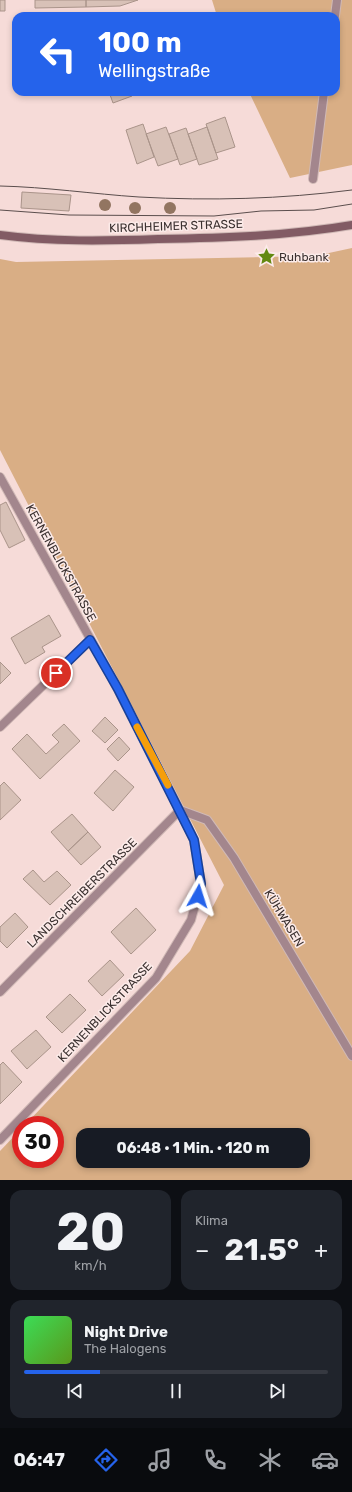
<!DOCTYPE html>
<html lang="de">
<meta charset="utf-8">
<style>
:root{--surface:#171b24;--page:#20242c;--text:#f1f3f6;--muted:#9ea1a6;--line:#363941;--accent:#2563eb}
body{margin:0;font-family:Rubik,sans-serif;background:var(--page);color:var(--text);height:100vh;display:flex;flex-direction:column;font-size:15px;white-space:nowrap}
*{box-sizing:border-box;margin:0}
p{font-size:13px;color:var(--muted)}
.icon{flex:none;width:22px;height:22px;fill:none;stroke:currentColor;stroke-width:2;stroke-linecap:round;stroke-linejoin:round}
.map{position:relative;height:1180px;overflow:hidden}
.drawer{display:flex;flex-direction:column;gap:10px;padding:10px;background:#0d0f14;flex:1}
.drawer>*{flex:none}
.banner{position:absolute;left:12px;top:12px;width:328px;height:84px;border-radius:12px;box-shadow:0 2px 6px #0003;background:#2563eb;color:#fff;overflow:hidden}
.speed{position:absolute;left:12px;top:1116px;display:flex;gap:8px;font-size:20px;font-weight:700;text-align:center}
.speed>*{display:grid;place-content:center;width:52px;height:52px;border-radius:50%;background:var(--surface);box-shadow:0 2px 6px #0003;line-height:1}
.speed .limit{border:6px solid #d22;background:#fff;color:#111}
.pin{position:absolute;display:grid;place-items:center;width:34px;height:34px;color:#fff;margin:-17px;border:2px solid #fff;border-radius:50%;box-shadow:0 1px 4px #0007}
.me{position:absolute;width:44px;margin:-22px;rotate:6deg;stroke-linejoin:round;filter:drop-shadow(0 0 3px #0008)}
.turn{display:flex;align-items:center;gap:14px;height:84px;padding:0 20px;font-size:18px}
.turn .icon{width:52px;height:52px;stroke-width:2.5}
.turn b{display:block;font-size:28px;line-height:34px}
.big{font-size:30px;font-weight:700;line-height:1.1}
.drawer .tile{flex:1;display:flex;flex-direction:column;justify-content:center;gap:6px;min-width:0;padding:0 14px;border-radius:12px;background:var(--page)}
.drawer .dial{align-items:center;gap:0}
.dial b{font-size:52px;line-height:1}
.song{display:flex;align-items:center;gap:12px}
.cover{width:48px;height:48px;border-radius:6px;background:linear-gradient(135deg,hsl(130 70% 55%),hsl(90 70% 35%))}
.played{height:4px;border-radius:2px;background:linear-gradient(90deg,var(--accent) 25%,var(--line) 25%)}
.keys{display:flex;justify-content:space-around;direction:ltr}
.heat{display:flex;justify-content:space-between;align-items:center;font-size:22px;direction:ltr}
.drawer .tiles{flex:1;display:grid;gap:10px;grid-template-columns:1fr 1fr}
.tile:last-child{grid-column:span 2}
.trip{position:absolute;left:76px;top:1128px;width:234px;height:40px;border-radius:12px;background:var(--surface);box-shadow:0 2px 6px #0003;font-weight:700;line-height:40px;text-align:center}
.menu{display:flex;height:64px;justify-content:space-around;align-items:center;background:#090b0e;color:var(--muted)}
.menu .icon{width:28px;height:28px}
.menu .selected{color:var(--accent)}
.menu b{font-size:18px;color:var(--text)}
.map>svg:first-child{display:block}
</style>
<div class="map">
<svg width="352" height="1180" viewBox="0 0 352 1180">
<rect width="100%" height="100%" fill="#f6dbd8"/>
<path fill="#d9ae85" fill-rule="evenodd" d="M212,0H352V165L290,178L249,92H336V16H217Z
M352,248V1180H0V1151L21,1129V1159H55V1125H25L190,951L224,885L0,450V259L16,262L315,256ZM83,1135H303V1161H83Z"/>
<path fill="#d8c1b7" stroke="#aa948a" d="M0,0H5V11H0Z
M35,0H86V7L35,8Z
M86,0H138L120,6L86,7Z
M15,58H16V81H14Z
M109,92H131L132,96L113,103Z
M225,117L235,147L216,153L206,124Z
M143,124L154,157L137,164L126,130Z
M166,127L178,159L158,166L146,134Z
M207,127L218,159L199,165L188,134Z
M186,128L197,159L180,165L169,134Z
M22,192L71,195L69,211L21,208Z
M6,502L25,540L9,548L0,530V505Z
M49,615L61,636L42,647L45,652L25,664L11,638Z
M0,662L11,673L0,684Z
M105,717L118,730L105,743L92,731Z
M64,724L80,741L40,779L12,749L27,734L46,754L59,742L52,735Z
M119,737L130,749L118,761L107,749Z
M115,770L134,787L113,811L94,793Z
M4,782L21,800L0,820V786Z
M72,814L88,832L68,851L51,832Z
M88,832L101,847L81,865L68,851Z
M33,870L44,882L57,871L71,885L50,905L23,879Z
M136,908L156,930L131,954L111,932Z
M15,913L28,927L7,948L0,941V927Z
M110,960L124,975L102,996L88,981Z
M70,994L86,1010L62,1033L46,1017Z
M36,1030L51,1047L27,1069L11,1051Z
M3,1062L22,1082L0,1104V1065Z"/>
<g fill="none" stroke-linecap="round" stroke-linejoin="round">
<defs>
<path id="service" d="M335,16L337,0
M313,179L324,92
M180,810L207,820L234,858L352,1056"/>
<path id="minor" d="M0,477L111,676L180,810L194,840L201,884L191,920L156,978L0,1140
M0,727L90,640
M0,992L180,810"/>
<path id="secondary" d="M0,235C52,242 106,241 158,239C223,238 288,236 352,225"/>
</defs>
<use href="#service" stroke="#d0b9b6" stroke-width="10"/>
<use href="#minor" stroke="#d0b9b6" stroke-width="10"/>
<use href="#secondary" stroke="#d0b9b6" stroke-width="10"/>
<use href="#service" stroke="#a3868d" stroke-width="8"/>
<use href="#minor" stroke="#a3868d" stroke-width="8"/>
<use href="#secondary" stroke="#825b64" stroke-width="8"/>
<path stroke="#5b4e4d" stroke-width="1" d="M0,186C46,187 93,194 139,197C210,201 282,199 352,190
M0,210L69,215L214,216L261,211L314,210L352,204"/>
</g>
<g fill="#927561">
<circle cx="105" cy="205" r="6"/>
<circle cx="135" cy="208" r="6"/>
<circle cx="170" cy="208" r="6"/>
</g>
<g fill="none" stroke-linecap="round" stroke-linejoin="round">
<defs>
<path id="route" d="M56,673L90,640L118,689L194,840L201,884L198,896"/>
</defs>
<use href="#route" stroke="#184099" stroke-width="10"/>
<use href="#route" stroke="#2563eb" stroke-width="7"/>
<path stroke="#f59e0b" stroke-width="7" d="M137,727L168,785"/>
</g>
<defs>
<symbol id="sight-bare" viewBox="-9 -9 18 18"><path d="M0-6L1.8-2.2L6-1.7L2.9 1.2L3.7 5.4L0 3.3L-3.7 5.4L-2.9 1.2L-6-1.7L-1.8-2.2Z" fill="#638911" stroke="#fcebe9" stroke-width="2.5" paint-order="stroke"/></symbol>
</defs>
<g fill-rule="evenodd">
<use href="#sight-bare" x="254" y="244" width="25" height="25"/>
</g>
<g text-anchor="middle" dominant-baseline="central" stroke-width="3" stroke-linejoin="round" paint-order="stroke">
<g font-size="12" fill="#3a302f" stroke="#fcebe9">
<text transform="translate(176 226) rotate(-2)">KIRCHHEIMER STRASSE</text>
<text transform="translate(61 563) rotate(61)">KERNENBLICKSTRASSE</text>
<text transform="translate(82 893) rotate(-45)">LANDSCHREIBERSTRASSE</text>
<text transform="translate(284 918) rotate(59)">KÜHWASEN</text>
<text transform="translate(105 1012) rotate(-47)">KERNENBLICKSTRASSE</text>
</g>
<g font-size="12" fill="#3a302f" stroke="#fcebe9" text-anchor="start">
<text x="279" y="257">Ruhbank</text>
</g>
</g>
</svg>
<div class="speed"><div class="limit">30</div></div>
<div class="pin" style="left:56px;top:673px;background:#d93025"><svg class="icon" aria-label="arrive" viewBox="0 0 24 24"><path d="M6 21V4h12l-3 4 3 4H6"/></svg></div>
<svg class="me" style="left:198px;top:896px" viewBox="-20 -20 40 40"><path d="M0-17L14 15 0 8-14 15z" fill="#2563eb" stroke="#fff" stroke-width="4"/></svg>
<div class="trip">06:48 · 1 Min. · 120 m</div>
<div class="banner">
<div class="turn"><svg class="icon" aria-label="left" viewBox="0 0 24 24"><path d="M17 20v-9H6M10 6l-5 5 5 5"/></svg><div><b>100 m</b>Wellingstraße</div></div>
</div>
</div>
<section class="drawer">
<div class="tiles">
<div class="tile dial"><b>20</b><p>km/h</p></div>
<div class="tile"><p>Klima</p>
<div class="heat"><a>−</a><b class="big">21.5°</b><a>+</a></div>
</div>
<div class="tile">
<div class="song"><i class="cover"></i><div><b>Night Drive</b><p>The Halogens</p></div></div>
<div class="played"></div>
<div class="keys"><svg class="icon" aria-label="previous" viewBox="0 0 24 24"><path d="M18 5L8 12l10 7zM5 5v14"/></svg><svg class="icon" aria-label="pause" viewBox="0 0 24 24"><path d="M8 5v14M16 5v14"/></svg><svg class="icon" aria-label="next" viewBox="0 0 24 24"><path d="M6 5l10 7-10 7zM19 5v14"/></svg></div>
</div>
</div>
</section>
<nav class="menu">
<b>06:47</b>
<svg class="icon selected" aria-label="directions" viewBox="0 0 24 24"><path d="M12 3l9 9-9 9-9-9zM9 14v-3h6M13 9l2 2-2 2"/></svg>
<svg class="icon" aria-label="music" viewBox="0 0 24 24"><path d="M9 18V5l10-2v13"/><circle cx="6" cy="18" r="3"/><circle cx="16" cy="16" r="3"/></svg>
<svg class="icon" aria-label="phone" viewBox="0 0 24 24"><path d="M5 4h4l2 5-3 2q2 4 5 5l2-3 5 2v4C11 20 4 13 5 4z"/></svg>
<svg class="icon" aria-label="climate" viewBox="0 0 24 24"><path d="M12 3v18M4 7l16 10M4 17L20 7"/></svg>
<svg class="icon" aria-label="car" viewBox="0 0 24 24"><path d="M5 17H2v-5l4-1 3-4h7l3 4 3 1v5h-3M9 17h6M6 11h13"/><circle cx="7" cy="17" r="2"/><circle cx="17" cy="17" r="2"/></svg>
</nav>
